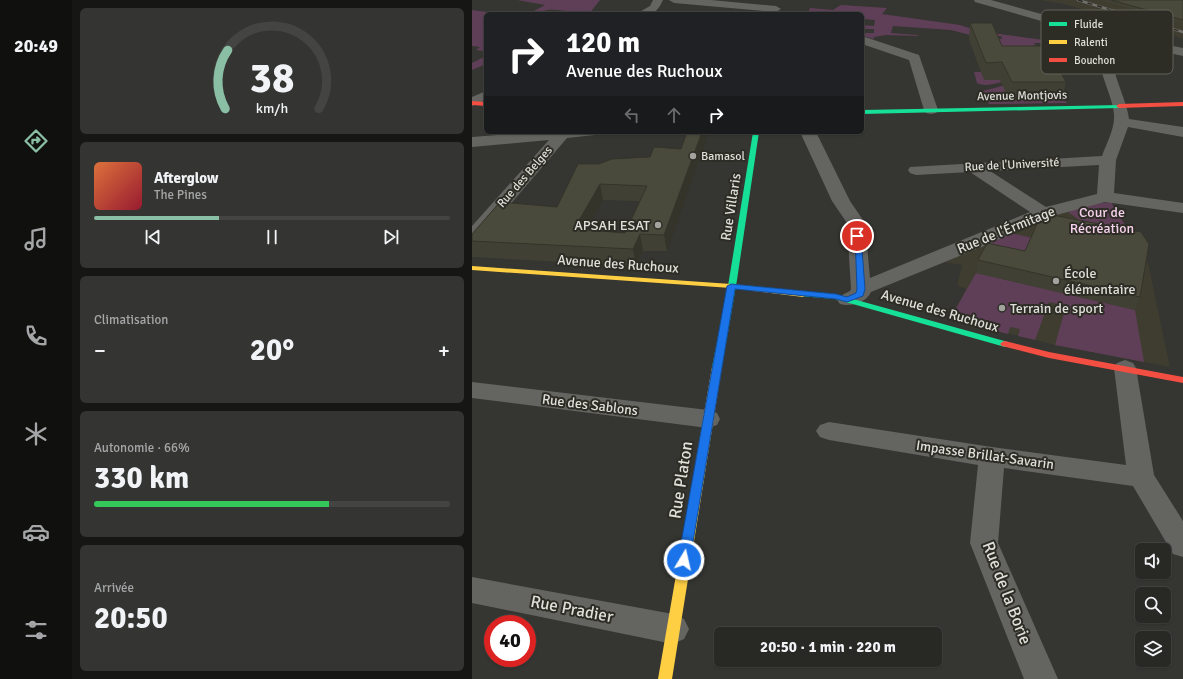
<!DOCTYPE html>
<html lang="fr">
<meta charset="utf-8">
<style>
:root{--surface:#282825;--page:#343432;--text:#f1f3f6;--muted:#a5a6a7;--line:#444442;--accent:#8abfa5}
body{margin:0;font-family:Signika,sans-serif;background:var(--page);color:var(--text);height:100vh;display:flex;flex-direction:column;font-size:15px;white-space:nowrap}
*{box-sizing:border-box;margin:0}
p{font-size:13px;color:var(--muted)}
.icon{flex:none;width:22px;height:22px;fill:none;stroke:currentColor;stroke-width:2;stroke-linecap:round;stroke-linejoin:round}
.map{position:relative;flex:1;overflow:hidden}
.side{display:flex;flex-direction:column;gap:8px;padding:8px;background:#161614;width:400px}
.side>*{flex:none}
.hud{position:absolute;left:12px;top:12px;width:380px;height:122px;border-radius:6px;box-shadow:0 1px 3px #0004,0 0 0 1px var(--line);background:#202124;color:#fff;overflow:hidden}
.tools{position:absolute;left:663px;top:543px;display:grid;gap:8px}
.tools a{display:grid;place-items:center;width:36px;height:36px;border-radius:6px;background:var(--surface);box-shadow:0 1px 3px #0004,0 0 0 1px var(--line);font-size:20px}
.speed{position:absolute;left:12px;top:615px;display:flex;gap:8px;font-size:20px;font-weight:700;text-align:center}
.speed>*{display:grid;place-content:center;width:52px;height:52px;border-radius:50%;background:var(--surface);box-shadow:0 1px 3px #0004,0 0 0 1px var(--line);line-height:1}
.speed .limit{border:6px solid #d22;background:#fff;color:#111}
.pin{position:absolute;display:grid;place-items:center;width:34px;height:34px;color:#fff;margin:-17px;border:2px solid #fff;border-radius:50%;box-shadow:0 1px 4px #0007}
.me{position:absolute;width:44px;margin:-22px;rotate:9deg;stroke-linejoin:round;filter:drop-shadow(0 0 3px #0008)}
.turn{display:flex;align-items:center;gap:14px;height:84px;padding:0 16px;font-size:18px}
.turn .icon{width:52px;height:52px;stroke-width:2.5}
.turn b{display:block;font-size:28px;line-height:34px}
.lanes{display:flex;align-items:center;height:38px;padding:0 16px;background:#0003;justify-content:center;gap:20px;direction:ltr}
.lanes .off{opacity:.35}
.big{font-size:30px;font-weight:800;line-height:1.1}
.side .tile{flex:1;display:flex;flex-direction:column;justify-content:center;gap:6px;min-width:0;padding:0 14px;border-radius:6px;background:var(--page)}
.side .dial{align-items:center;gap:0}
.dial svg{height:104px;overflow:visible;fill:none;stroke:var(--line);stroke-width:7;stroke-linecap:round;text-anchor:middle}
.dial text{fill:var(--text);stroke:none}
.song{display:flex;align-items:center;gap:12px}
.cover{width:48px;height:48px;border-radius:6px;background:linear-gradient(135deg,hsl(20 70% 55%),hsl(350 70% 35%))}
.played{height:4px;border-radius:2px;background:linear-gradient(90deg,var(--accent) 35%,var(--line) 35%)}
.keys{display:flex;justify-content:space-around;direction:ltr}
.heat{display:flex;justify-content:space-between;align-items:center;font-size:22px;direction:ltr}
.charge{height:6px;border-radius:3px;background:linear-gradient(90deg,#34c759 66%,var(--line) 0)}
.trip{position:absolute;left:242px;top:627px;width:228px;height:40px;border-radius:6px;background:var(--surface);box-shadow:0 1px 3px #0004,0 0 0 1px var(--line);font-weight:800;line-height:40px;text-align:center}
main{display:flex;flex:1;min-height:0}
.dock{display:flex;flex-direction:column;width:72px;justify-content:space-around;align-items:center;background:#10100f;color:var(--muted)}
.dock .icon{width:28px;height:28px}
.dock .on{color:var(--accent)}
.dock b{font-size:18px;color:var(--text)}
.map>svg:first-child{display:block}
</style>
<main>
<nav class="dock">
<b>20:49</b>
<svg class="icon on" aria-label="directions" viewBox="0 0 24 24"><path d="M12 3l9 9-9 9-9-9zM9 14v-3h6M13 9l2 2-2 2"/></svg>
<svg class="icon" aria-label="music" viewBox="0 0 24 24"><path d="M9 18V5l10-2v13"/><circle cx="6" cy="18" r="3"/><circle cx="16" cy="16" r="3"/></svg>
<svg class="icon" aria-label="phone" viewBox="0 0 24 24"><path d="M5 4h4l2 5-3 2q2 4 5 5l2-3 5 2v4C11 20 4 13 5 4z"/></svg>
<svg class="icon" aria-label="climate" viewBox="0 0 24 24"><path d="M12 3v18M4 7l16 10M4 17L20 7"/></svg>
<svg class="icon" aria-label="car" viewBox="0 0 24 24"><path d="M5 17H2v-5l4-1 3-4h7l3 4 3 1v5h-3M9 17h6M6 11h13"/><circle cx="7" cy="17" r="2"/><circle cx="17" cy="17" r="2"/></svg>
<svg class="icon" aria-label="filters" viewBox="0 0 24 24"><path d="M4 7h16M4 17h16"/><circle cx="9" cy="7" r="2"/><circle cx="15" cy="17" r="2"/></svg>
</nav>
<section class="side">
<div class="tile dial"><svg viewBox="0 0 100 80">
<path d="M14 69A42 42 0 1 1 86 69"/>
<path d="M14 69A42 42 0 0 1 16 24" stroke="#8abfa5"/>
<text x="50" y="56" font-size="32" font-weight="700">38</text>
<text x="50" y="72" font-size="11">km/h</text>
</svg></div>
<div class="tile">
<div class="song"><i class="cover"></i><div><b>Afterglow</b><p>The Pines</p></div></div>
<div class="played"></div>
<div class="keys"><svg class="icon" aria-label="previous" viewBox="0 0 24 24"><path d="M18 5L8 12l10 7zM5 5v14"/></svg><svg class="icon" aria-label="pause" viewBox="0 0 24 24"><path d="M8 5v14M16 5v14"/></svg><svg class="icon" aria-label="next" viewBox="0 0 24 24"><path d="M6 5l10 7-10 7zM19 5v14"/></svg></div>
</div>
<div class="tile"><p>Climatisation</p>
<div class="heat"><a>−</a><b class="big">20°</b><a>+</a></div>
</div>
<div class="tile"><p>Autonomie · 66%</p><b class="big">330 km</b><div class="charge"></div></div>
<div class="tile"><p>Arrivée</p><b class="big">20:50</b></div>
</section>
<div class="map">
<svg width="711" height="679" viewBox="0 0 711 679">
<rect width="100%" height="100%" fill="#353531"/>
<path fill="#3e3d30" d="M568,0H711V39L592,4Z
M620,204L645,212L676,263L698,367L583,345L478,319L494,289L485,285L490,265L471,262L574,218Z"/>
<path fill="#5f3f57" d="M45,0H128L117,14H97L100,12C93,11 83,9 76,10C70,11 67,13 60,12L73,5Z
M369,5L415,8L410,14L488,25L506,31L587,42L592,59H578L579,55L575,43H562L571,61H531L523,38L530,39L529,36L498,35L479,30L421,26L419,33L446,35V36L414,35L402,37V39L391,36L392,33H402V29H390V25L402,26L403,20L390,19V14H336L338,12H336L338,8L361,10Z
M0,10L30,14H14V64L0,70V63L14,56L12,51L4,50L8,47L0,46Z
M502,72H536L537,80C527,82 515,88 505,83Z
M541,83L533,91L537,100H555L584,87L595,103L517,104L516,102H514L511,91Z
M639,202L665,245L585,225L606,219L596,212L620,204Z
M538,233L584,243L578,258L515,244Z
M504,273L663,310L672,362L583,345L594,306L577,302L563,340L546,336L548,329L538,327L536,334L478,319Z"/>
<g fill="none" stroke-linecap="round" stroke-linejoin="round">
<path fill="#646461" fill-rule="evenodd" d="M181,0H191C184,15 180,14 164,14L178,6Z
M197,0H239L304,6L309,9L304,12L202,3Z
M502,0H519L641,34L711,48V56L643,41C632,62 655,97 657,119L711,127V137L656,127L644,160L642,193L711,203V213L633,202L577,217L512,246L399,292C394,303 378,307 368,304L365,300L368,296L378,291L379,289L375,223L360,201L328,132H344L378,201L393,223L398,278L558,212L498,172L444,175L438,173L436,170L438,167L630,156C635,142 643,129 642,114C640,90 618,62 632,39L503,2ZM627,165L625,194L574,207L518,171Z
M390,36L447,55L466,110L464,113L459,114L454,113L452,110L437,60L390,44Z
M14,91V100L0,106V97Z
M64,132H126L123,135L95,138L7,241L0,243V226L77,140L0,147V137Z
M653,360L661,363L664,368L682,475L711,521V557L701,554L661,486L532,468L526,543L586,679H552L498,543L506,465L357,440L348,437L344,431L348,425L357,422L520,447L654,465L642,368L645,363Z
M0,382L236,410L245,413L248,419L245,425L236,428L0,398Z
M0,577L201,614L212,619L217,629L212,639L201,644L0,603Z"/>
<path fill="#16e098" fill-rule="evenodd" d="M649,105V107L647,108L390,114V110Z
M281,132H287L265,280L250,367L245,370L240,367L257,280Z
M331,291L363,294L536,342L538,344L533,347L363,299L328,296L327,294Z"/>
<path fill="#ffcf43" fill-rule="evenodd" d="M0,266L259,284L331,291L335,294L331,297L259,288L0,270Z
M245,364L250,367L200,679H186L240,367Z"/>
<path fill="#f24e42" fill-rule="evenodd" d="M0,101L14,102V106L0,105Z
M711,102V106L647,108L644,106L647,104Z
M533,341L577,352L711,377V383L577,358L530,346L528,344L530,342Z"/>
<defs>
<path id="rail" d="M606,0L711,32"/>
</defs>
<use href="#rail" stroke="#71706d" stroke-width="2.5"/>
<use href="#rail" stroke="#2d2c25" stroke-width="1.5" stroke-dasharray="5" stroke-linecap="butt"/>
</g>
<path fill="#404034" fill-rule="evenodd" d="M627,0H711V23Z
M498,23L530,46L594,82L590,100H537L528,80H512L497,40Z
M182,147L195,251H171L164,266L0,257V234L85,207L127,164L178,157ZM131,200L168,201L153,233L114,230Z
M506,260L668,297L663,310L504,273Z"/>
<path fill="#34342a" d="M230,132H237L195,251L192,235Z
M128,184L131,200L106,246L102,229Z
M168,234L171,251L164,266L161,249Z"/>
<path fill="#4a4a3c" stroke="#34342a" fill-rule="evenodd" d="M639,0H711V20Z
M498,23H520L530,46H574L594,82H540L530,62L514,63Z
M215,132H230L192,235L168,234L161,249L0,241V234L28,202L85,207L106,164H127L140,159L178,157L182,147L209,149ZM128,184L175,186L153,233L102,229Z
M570,213L669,232L677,244L668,297L506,260L515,243L553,251Z"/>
<path fill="#1a73e8" stroke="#114b97" d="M383,234H388L389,236L393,289L391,296L375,302L364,299L263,289L218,560L216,564L212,565L208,564L206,560L255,286L259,284L364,294L375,297L384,293L385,289Z"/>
<g fill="#a4a49f" stroke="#2d2c25" stroke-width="1.5">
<circle cx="221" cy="156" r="4"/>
<circle cx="186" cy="225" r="4"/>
<circle cx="584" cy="281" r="4"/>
<circle cx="530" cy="308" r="4"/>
</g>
<g text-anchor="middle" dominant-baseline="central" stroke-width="4" stroke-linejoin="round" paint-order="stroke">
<g font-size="12" fill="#dfdfda" stroke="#2d2c25">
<text transform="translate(550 96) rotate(-1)">Avenue Montjovis</text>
<text transform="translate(540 165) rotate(-3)">Rue de l'Université</text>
<text transform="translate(53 177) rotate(-49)">Rue des Belges</text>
</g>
<g font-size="12" fill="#dfdfda" stroke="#2d2c25" text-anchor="start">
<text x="229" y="156">Bamasol</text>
</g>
<g font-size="14" fill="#dfdfda" stroke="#2d2c25">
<text transform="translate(259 207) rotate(-81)">Rue Villaris</text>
<text transform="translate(534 230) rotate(-22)">Rue de l'Érmitage</text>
<text transform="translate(146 264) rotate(4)">Avenue des Ruchoux</text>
<text transform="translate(468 311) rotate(16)">Avenue des Ruchoux</text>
<text transform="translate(118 405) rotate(7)">Rue des Sablons</text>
<text transform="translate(513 455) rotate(8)">Impasse Brillat-Savarin</text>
</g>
<g font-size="14" fill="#f6d2ed" stroke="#2d2c25">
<text x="630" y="212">Cour de<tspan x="630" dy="16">Récréation</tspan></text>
</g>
<g font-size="14" fill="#dfdfda" stroke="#2d2c25" text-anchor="start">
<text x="178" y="225" text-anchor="end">APSAH ESAT</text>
<text x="592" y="273">École<tspan x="592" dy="16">élémentaire</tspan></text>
<text x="538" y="308">Terrain de sport</text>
</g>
<g font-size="17" fill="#dfdfda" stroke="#2d2c25">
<text transform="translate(209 480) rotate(-81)">Rue Platon</text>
<text transform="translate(535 593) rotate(69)">Rue de la Borie</text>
<text transform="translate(100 609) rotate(11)">Rue Pradier</text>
</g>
</g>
<rect x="569" y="10" width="132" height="64" rx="6" fill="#2d2c25" stroke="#62625b" stroke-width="1"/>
<rect x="577" y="22" width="18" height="4" fill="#16e098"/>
<rect x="577" y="40" width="18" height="4" fill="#ffcf43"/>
<rect x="577" y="58" width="18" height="4" fill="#f24e42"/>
<g font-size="11" fill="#dfdfda">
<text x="602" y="28">Fluide</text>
<text x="602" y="46">Ralenti</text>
<text x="602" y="64">Bouchon</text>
</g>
</svg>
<div class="tools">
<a><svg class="icon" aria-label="sound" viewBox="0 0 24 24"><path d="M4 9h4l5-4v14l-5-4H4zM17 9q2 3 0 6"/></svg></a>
<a><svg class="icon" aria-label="search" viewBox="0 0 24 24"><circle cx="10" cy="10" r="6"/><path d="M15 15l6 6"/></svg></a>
<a><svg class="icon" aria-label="layers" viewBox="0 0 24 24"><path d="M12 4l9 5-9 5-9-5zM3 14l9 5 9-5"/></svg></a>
</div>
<div class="speed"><div class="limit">40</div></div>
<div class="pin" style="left:385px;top:236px;background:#d93025"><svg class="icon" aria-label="arrive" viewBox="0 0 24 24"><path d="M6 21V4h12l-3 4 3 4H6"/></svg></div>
<svg class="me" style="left:212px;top:560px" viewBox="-20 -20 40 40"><circle r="17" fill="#1a73e8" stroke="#fff" stroke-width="3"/><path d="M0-11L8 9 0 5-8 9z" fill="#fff"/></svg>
<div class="trip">20:50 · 1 min · 220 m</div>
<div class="hud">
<div class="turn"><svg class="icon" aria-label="right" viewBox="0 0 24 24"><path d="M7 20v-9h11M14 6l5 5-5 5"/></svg><div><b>120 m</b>Avenue des Ruchoux</div></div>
<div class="lanes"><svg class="icon off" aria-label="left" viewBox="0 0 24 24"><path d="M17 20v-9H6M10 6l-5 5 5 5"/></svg><svg class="icon off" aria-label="ahead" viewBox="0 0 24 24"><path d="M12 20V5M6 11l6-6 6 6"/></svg><svg class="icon" aria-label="right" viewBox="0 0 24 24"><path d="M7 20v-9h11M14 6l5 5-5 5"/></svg></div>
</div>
</div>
</main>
